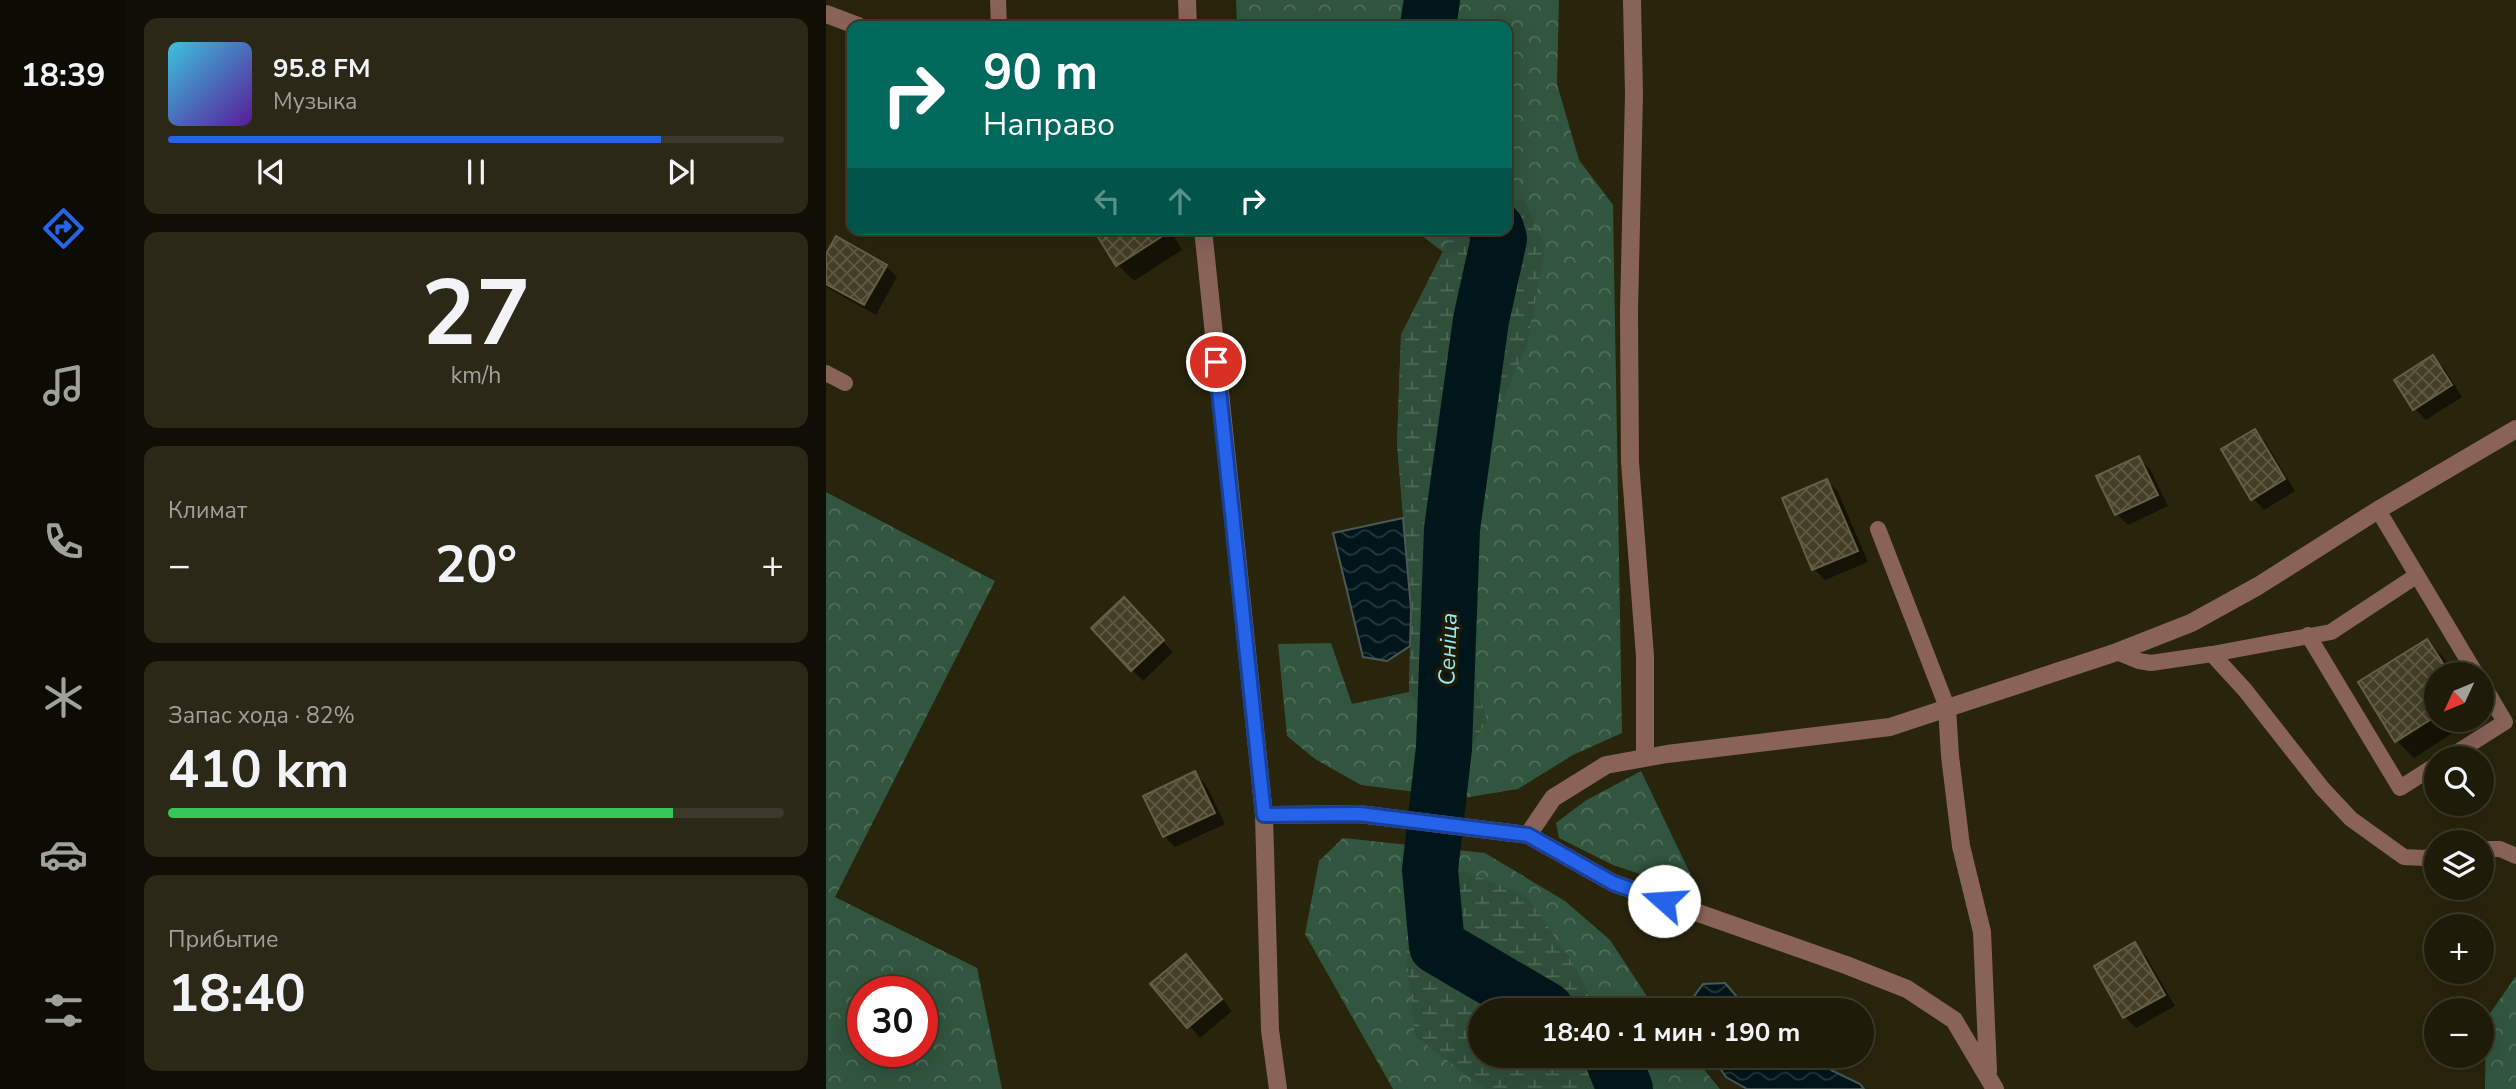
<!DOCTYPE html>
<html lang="ru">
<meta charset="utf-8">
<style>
:root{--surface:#1f1b09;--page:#2c2817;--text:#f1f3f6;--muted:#a1a19c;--line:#3c392a;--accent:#2563eb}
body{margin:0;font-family:"Nunito Sans",sans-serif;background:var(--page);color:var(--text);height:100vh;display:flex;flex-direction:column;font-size:26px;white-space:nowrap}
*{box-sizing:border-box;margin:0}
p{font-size:23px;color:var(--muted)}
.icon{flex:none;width:38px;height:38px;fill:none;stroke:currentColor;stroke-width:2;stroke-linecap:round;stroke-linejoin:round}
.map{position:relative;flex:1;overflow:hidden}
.panel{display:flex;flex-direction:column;gap:18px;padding:18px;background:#110f05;width:700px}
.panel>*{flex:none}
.guide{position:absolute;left:21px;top:21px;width:665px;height:214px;border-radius:14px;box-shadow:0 7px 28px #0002,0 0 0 2px var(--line);background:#00695c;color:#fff;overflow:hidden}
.needle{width:46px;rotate:226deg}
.tools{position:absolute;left:1598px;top:662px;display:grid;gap:14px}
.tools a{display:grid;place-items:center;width:70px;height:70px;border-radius:50%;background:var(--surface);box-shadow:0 7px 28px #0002,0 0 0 2px var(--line);font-size:35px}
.speed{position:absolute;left:21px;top:976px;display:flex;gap:14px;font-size:35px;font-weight:700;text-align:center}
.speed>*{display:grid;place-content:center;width:91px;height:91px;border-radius:50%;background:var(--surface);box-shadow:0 7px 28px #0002,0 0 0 2px var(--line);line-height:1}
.speed .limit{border:10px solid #d22;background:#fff;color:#111}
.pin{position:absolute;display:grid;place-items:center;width:60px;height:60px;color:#fff;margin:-30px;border:4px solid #fff;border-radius:50%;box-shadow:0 2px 7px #0007}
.me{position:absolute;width:77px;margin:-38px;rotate:289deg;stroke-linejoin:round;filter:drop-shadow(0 0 5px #0008)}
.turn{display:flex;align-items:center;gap:24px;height:147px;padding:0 21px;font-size:32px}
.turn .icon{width:91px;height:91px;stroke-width:2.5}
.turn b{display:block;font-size:49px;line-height:60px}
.lanes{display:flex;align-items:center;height:66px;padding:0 21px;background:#0003;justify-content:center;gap:35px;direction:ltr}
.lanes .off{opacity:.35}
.big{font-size:52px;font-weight:700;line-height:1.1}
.panel .card{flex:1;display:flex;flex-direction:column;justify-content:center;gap:10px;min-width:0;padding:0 24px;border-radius:14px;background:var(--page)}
.panel .dial{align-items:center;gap:0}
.dial b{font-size:91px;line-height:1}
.song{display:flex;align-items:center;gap:21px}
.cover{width:84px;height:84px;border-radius:10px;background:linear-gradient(135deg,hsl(190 70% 55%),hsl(270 70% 35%))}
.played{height:7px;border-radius:4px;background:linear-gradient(90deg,var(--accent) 80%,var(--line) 80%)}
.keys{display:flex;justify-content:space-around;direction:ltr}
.heat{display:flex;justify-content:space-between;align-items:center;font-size:38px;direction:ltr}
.charge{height:10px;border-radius:5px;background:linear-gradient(90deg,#34c759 82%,var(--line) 0)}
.trip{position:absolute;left:642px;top:998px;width:406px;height:70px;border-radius:35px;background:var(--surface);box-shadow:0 7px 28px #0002,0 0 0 2px var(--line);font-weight:700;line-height:70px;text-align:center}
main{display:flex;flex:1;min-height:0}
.menu{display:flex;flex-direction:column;width:126px;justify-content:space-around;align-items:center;background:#0c0b04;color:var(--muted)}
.menu .icon{width:49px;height:49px}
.menu .selected{color:var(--accent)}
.menu b{font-size:32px;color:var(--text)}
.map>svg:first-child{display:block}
</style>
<main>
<nav class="menu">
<b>18:39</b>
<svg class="icon selected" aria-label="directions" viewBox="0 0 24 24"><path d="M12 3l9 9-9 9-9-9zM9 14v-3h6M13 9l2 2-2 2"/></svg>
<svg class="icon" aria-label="music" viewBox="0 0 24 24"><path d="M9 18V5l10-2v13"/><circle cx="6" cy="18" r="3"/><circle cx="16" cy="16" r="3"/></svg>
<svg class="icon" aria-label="phone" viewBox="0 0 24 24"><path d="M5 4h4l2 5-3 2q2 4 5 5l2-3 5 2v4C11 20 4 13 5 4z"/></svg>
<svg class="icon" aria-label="climate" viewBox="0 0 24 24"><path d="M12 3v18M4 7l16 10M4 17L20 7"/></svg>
<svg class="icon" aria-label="car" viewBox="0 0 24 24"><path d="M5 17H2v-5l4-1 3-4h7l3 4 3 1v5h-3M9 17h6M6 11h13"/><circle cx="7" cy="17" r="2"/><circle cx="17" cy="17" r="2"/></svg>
<svg class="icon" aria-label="filters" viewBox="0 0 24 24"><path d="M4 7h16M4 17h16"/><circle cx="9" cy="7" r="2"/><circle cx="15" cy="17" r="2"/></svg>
</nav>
<section class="panel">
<div class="card">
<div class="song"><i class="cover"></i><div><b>95.8 FM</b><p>Музыка</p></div></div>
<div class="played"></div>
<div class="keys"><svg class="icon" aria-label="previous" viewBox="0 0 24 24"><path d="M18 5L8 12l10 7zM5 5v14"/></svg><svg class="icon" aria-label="pause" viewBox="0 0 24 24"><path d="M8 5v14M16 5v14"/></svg><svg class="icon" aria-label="next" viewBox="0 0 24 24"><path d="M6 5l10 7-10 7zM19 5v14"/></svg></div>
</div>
<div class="card dial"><b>27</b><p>km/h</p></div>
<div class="card"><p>Климат</p>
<div class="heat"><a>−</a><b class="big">20°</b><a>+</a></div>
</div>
<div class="card"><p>Запас хода · 82%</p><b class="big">410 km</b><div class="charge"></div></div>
<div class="card"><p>Прибытие</p><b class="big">18:40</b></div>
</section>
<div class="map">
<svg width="1690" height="1089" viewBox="0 0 1690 1089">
<defs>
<pattern id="forest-crowns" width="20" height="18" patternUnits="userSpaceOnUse" patternTransform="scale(1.75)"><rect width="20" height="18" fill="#31553e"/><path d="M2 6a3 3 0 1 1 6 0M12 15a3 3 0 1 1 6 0" fill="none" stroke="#506e5a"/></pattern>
<pattern id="wetland-marsh" width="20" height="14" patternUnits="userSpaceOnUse" patternTransform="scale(1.75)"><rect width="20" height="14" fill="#2f4f3a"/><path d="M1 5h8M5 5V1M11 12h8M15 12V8" fill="none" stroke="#4e6956"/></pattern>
<pattern id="water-waves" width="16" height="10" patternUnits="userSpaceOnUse" patternTransform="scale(1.75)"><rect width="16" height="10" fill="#00161b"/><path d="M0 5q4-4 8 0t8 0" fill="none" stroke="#26383c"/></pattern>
<pattern id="building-cross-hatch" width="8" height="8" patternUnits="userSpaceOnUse" patternTransform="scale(1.75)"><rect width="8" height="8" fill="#433e25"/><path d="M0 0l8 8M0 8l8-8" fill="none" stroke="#5f5a44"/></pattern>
</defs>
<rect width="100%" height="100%" fill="#29240c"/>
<path fill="url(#forest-crowns)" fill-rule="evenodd" d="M410,0H733L731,84L753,160L787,205L796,733L747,755L692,789L637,798L535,785L489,759L461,736L452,644L505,643L526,704L583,692L585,609L571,444L575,335L617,252L587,229H681V26H411Z
M0,492L169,581L9,897L151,968L176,1089H0ZM96,992V1052H37V992Z
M815,771L874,894L787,865L733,838L730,823L759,801Z
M517,838L659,853L739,901L784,940L830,1010H654V1055H866L894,1089H567L479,934L493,861Z
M1690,976V1089H1659L1660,1019Z"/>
<path fill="url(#wetland-marsh)" d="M698,199L719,247L701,345L662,433L646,527L642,625L651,688L661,720L648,743L618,748L583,692L585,609L571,444L575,335L628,229H681V201Z
M604,870L640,872L702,897L747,964L772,1010H654V1055H798L816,1089H659L589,1036L580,953L593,880Z"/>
<path fill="url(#water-waves)" stroke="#4a5958" stroke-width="2" d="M577,518L585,609L584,646L561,661L537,657L507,533Z
M899,983L911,997L937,1010H858L877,984Z
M885,1055H1005V1070L1034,1084L1038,1089H921L900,1077Z"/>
<path fill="#0007" d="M269,229H343L356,250L308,281L292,265Z
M0,257L60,266L71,277L50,315L0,287Z
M1607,357L1618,368L1636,397L1600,420L1589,409L1570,381Z
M1429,431L1440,443L1469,491L1438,510L1427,498Z
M1312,458L1324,469L1342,506L1302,525L1291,514Z
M1001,481L1012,492L1042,562L999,580L988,569Z
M309,611L347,652L317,681L306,670Z
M1601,641L1618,658L1628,674H1610V719H1648L1588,758L1571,741Z
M369,773L380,785L399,824L349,847L338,836Z
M1309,945L1320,956L1349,1006L1310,1028L1299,1017Z
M371,968L406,1011L374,1038L327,984Z"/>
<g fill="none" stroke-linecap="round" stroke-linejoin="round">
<path stroke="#00161b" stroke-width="56" d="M602,26L606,0
M670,229L673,239L655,320L626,529L618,748L604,870L611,946L720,1010
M785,1055L799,1089"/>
</g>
<path fill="url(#building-cross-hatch)" stroke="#655f46" stroke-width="2" d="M267,229H338L341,233L290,266Z
M10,236L61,265L38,305L0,284V254Z
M1607,355L1626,385L1587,410L1568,380Z
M1429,429L1459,479L1425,500L1395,449Z
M1313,456L1332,495L1289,515L1270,476Z
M1001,479L1032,551L986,570L956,498Z
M298,597L338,640L305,671L265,628Z
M1601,639L1624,674H1610V716L1569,742L1532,682Z
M369,771L389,813L337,837L317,796Z
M1309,942L1339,995L1297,1018L1268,966Z
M360,954L396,999L361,1028L324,984Z"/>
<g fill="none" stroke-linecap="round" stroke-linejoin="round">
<path stroke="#896358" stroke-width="16" d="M172,0L173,26
M0,373L19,383
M1552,510L1650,674
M1052,529L1121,707
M1482,635L1574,788L1610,765
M1291,652L1313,661L1325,663L1386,654L1505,632L1590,576
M1386,654L1419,690L1496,788L1525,819L1578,857L1598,858L1610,855
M1622,758L1679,722L1656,683
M1656,849H1674L1690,856"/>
<path stroke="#896358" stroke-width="18" d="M361,0L362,26
M806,0L808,94L803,311L804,462L819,656V758
M0,14L32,26
M377,229L438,815L444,1030L452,1089
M1121,707L1124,756L1135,846L1156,932L1162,1071
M438,815L533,814L702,835L787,883L1020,965L1081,989L1128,1020L1169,1089
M702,835L727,798L780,765L841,754L1064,727L1291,652L1365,623L1432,586L1552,510L1690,429"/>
</g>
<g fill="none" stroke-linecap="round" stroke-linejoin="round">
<defs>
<path id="route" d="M390,362L438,815L533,814L702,835L787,883L838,901"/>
</defs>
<use href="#route" stroke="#184099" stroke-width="18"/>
<use href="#route" stroke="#2563eb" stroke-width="12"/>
</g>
<g text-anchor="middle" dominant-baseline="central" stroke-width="7" stroke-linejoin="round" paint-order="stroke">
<g font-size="23" font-style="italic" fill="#95e9fd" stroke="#201b03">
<text transform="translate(622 649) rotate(-88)">Сеніца</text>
</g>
</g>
</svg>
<div class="tools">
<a><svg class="needle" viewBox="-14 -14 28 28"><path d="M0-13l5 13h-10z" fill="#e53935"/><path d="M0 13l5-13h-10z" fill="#a1a19c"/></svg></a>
<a><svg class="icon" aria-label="search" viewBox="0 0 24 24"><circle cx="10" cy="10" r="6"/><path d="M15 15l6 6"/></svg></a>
<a><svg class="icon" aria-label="layers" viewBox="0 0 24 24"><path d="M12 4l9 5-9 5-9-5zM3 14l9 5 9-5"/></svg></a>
<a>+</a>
<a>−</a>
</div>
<div class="speed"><div class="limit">30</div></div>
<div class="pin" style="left:390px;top:362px;background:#d93025"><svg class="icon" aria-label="arrive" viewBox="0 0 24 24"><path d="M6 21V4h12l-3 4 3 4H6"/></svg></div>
<svg class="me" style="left:838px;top:901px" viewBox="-20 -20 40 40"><circle r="19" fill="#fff"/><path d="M0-13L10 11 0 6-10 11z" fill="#2563eb"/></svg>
<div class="trip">18:40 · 1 мин · 190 m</div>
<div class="guide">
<div class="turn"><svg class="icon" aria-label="right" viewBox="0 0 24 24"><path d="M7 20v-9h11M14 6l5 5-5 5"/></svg><div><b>90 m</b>Направо</div></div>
<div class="lanes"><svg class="icon off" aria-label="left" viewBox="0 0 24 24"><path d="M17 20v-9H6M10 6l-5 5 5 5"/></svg><svg class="icon off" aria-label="ahead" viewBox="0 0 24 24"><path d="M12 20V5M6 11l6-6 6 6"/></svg><svg class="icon" aria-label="right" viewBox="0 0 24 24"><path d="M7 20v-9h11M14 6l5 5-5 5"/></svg></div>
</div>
</div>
</main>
